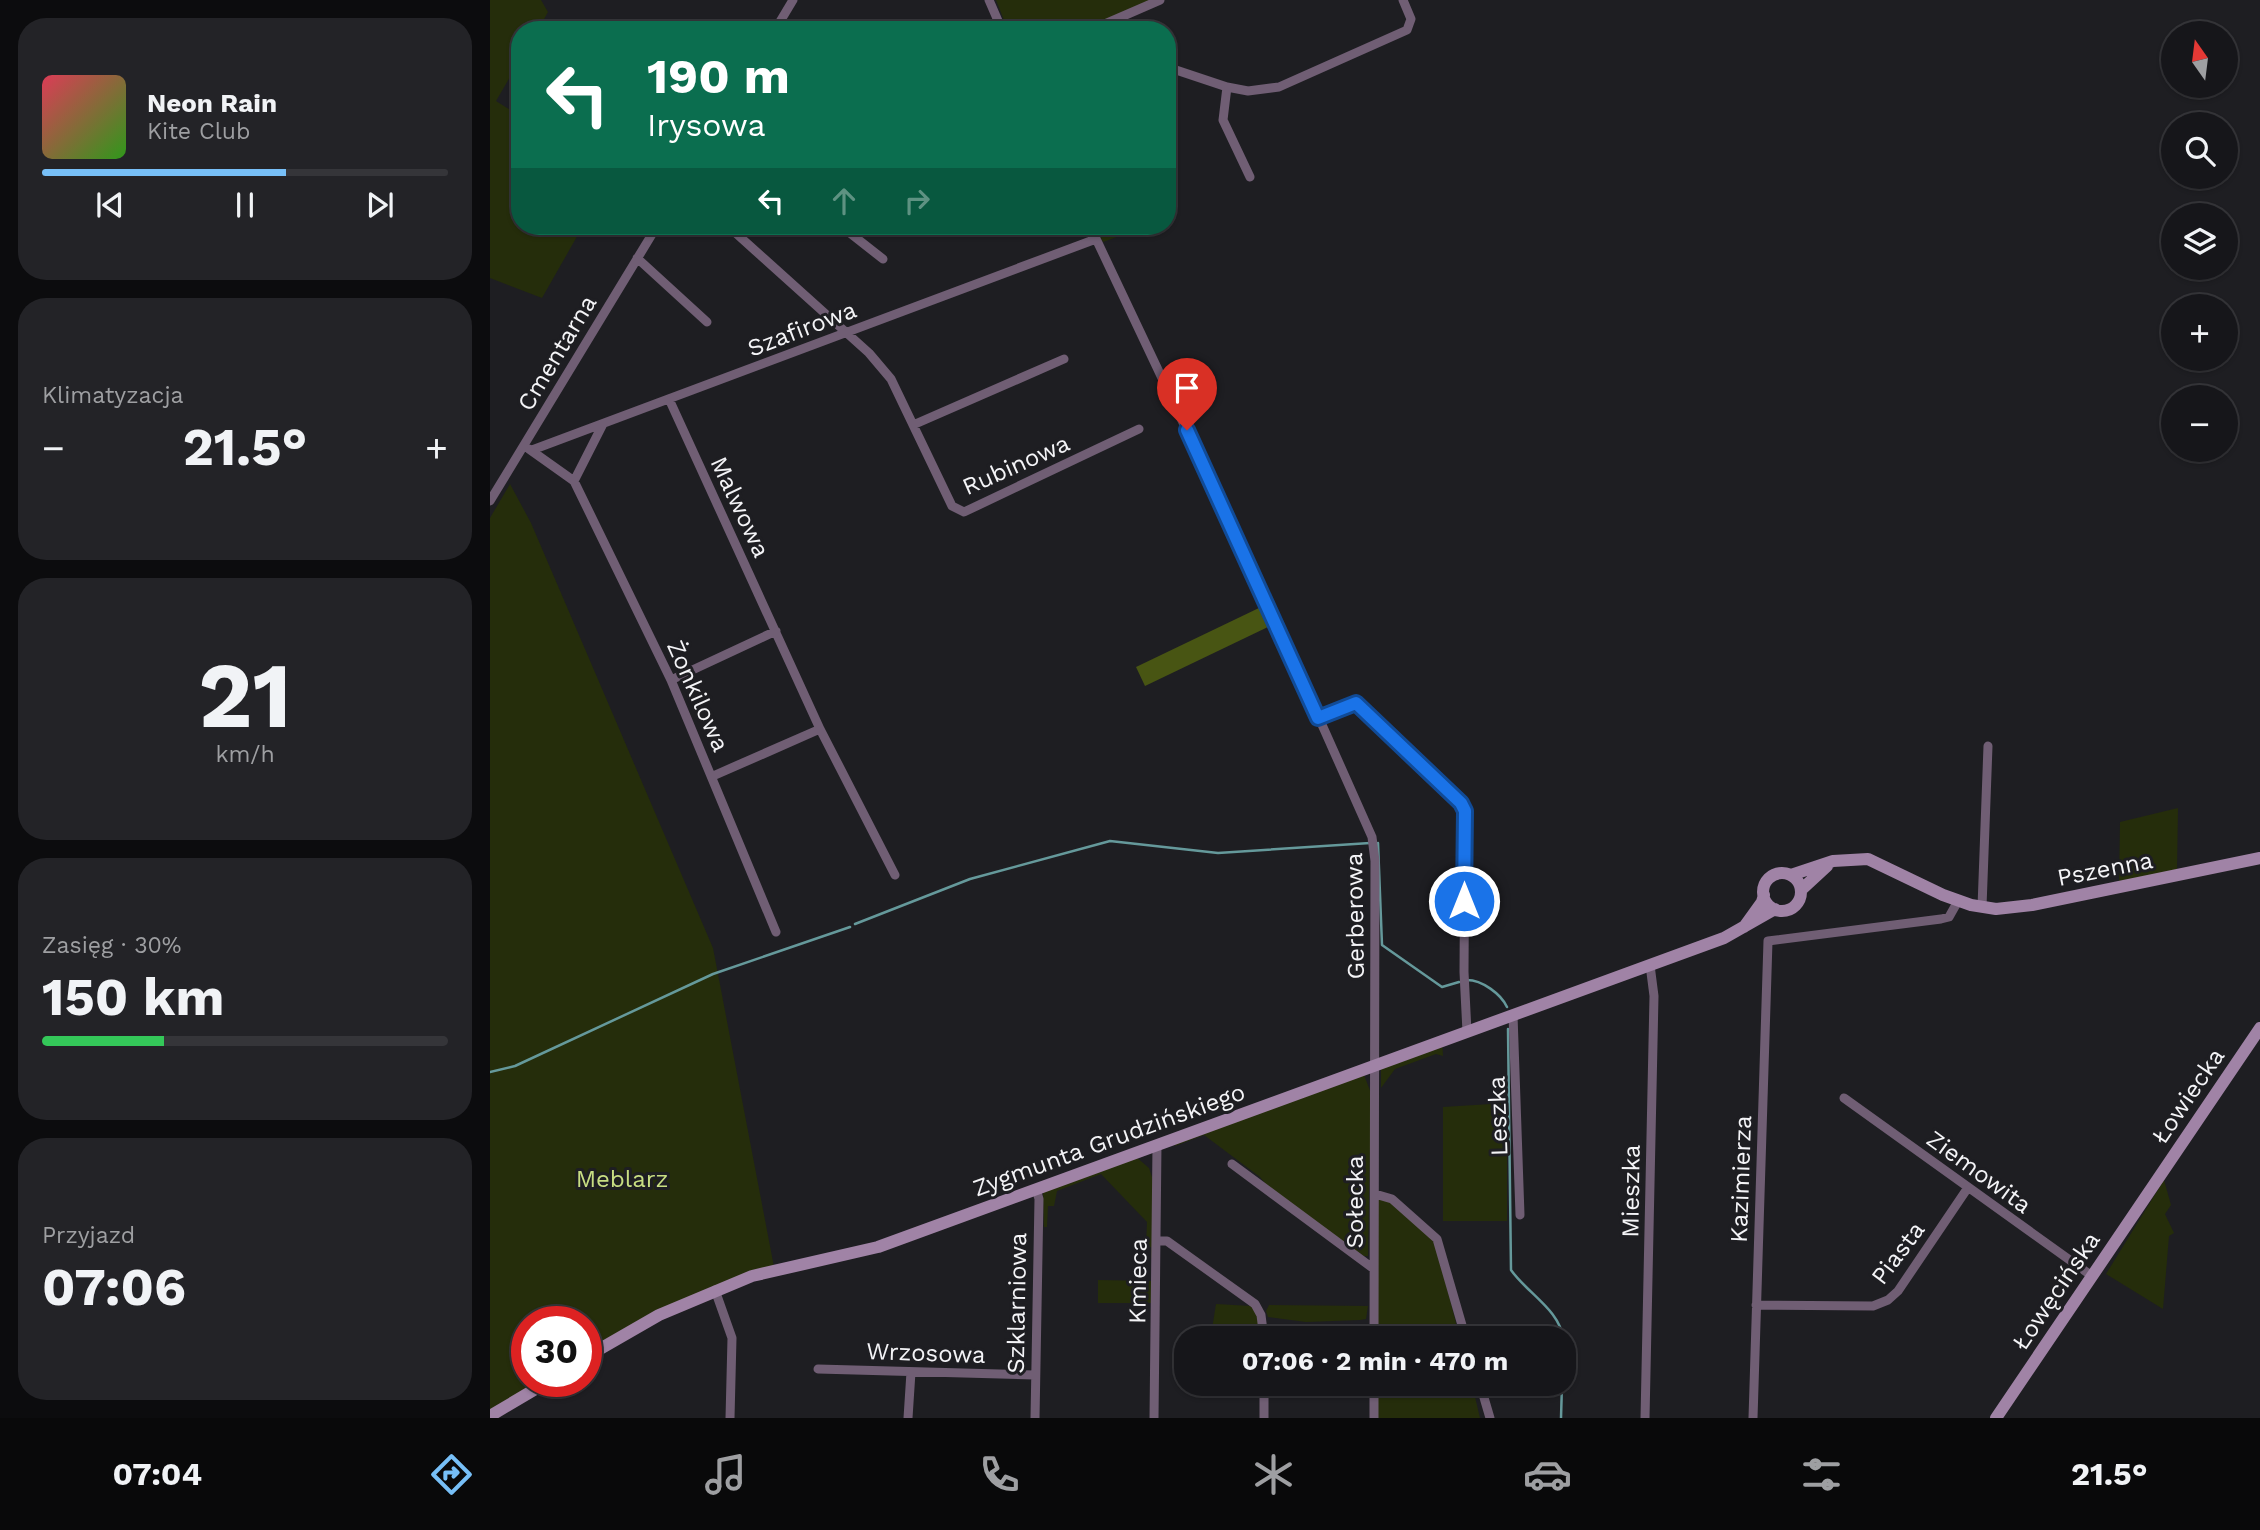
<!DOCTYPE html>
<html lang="pl">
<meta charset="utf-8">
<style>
:root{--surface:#16161a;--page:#232327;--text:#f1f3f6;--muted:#9e9fa2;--line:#353539;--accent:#77bff7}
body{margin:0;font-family:"Work Sans",sans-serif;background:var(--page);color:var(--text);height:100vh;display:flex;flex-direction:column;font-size:26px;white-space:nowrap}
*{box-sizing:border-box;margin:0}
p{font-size:23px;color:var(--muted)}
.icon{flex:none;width:38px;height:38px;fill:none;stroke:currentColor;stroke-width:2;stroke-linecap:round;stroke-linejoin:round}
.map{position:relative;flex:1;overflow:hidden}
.details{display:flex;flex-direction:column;gap:18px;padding:18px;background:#0c0c0e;width:490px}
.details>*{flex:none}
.banner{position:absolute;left:21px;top:21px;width:665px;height:214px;border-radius:28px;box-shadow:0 2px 5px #0004,0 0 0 2px var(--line);background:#0b6e4f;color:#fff;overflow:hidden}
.needle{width:46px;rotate:346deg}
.controls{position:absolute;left:1671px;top:21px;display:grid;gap:14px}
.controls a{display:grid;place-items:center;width:77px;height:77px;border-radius:50%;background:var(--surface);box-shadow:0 2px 5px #0004,0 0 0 2px var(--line);font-size:35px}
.speed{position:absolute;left:21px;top:1306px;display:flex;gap:14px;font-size:35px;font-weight:700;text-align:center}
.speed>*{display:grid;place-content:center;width:91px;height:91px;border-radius:50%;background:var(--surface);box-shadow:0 2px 5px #0004,0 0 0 2px var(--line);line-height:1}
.speed .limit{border:10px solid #d22;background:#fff;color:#111}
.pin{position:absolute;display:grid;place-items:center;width:60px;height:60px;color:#fff;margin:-72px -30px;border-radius:50% 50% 50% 0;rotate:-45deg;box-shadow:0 0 7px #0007}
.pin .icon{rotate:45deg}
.me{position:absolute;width:77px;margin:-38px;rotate:0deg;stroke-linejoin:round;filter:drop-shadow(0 0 5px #0008)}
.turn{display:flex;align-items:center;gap:24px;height:147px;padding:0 21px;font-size:32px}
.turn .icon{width:91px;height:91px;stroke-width:2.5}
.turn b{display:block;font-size:49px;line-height:60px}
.lanes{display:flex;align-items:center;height:66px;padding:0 21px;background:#0003;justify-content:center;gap:35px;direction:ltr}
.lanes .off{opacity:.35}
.big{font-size:52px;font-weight:700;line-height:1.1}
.details .tile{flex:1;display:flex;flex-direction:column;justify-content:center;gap:10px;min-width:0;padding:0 24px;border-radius:28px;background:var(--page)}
.details .dial{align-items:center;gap:0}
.dial b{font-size:91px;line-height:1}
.song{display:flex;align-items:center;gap:21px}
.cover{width:84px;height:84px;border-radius:10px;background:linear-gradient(135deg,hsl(350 70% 55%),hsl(110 70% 35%))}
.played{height:7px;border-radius:4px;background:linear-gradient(90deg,var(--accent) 60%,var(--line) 60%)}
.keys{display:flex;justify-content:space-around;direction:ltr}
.heat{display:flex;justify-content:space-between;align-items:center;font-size:38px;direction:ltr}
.charge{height:10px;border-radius:5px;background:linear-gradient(90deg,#34c759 30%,var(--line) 0)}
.trip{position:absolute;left:684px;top:1326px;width:402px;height:70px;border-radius:28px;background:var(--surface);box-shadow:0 2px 5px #0004,0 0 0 2px var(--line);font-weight:700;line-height:70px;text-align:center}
.dock{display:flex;height:112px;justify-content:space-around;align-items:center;background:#09090a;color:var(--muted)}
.dock .icon{width:49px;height:49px}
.dock .current{color:var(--accent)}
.dock b{font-size:32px;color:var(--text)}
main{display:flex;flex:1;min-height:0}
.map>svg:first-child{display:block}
</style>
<main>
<section class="details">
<div class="tile">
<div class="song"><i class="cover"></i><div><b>Neon Rain</b><p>Kite Club</p></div></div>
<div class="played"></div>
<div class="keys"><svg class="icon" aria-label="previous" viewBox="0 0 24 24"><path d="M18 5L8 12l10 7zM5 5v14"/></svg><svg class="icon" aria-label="pause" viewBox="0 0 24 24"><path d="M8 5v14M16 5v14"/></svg><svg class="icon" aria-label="next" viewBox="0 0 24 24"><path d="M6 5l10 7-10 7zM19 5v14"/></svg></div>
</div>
<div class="tile"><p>Klimatyzacja</p>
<div class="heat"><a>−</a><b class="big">21.5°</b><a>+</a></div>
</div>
<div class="tile dial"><b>21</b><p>km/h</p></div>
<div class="tile"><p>Zasięg · 30%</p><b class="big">150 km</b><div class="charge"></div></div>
<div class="tile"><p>Przyjazd</p><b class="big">07:06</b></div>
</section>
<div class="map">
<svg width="1770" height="1418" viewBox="0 0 1770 1418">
<rect width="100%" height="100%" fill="#1e1e22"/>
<path fill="#252d0b" d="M0,0H51L58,12L48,30H30V60L6,101L30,116V226H93L52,298L0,278Z
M506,0H662L591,30H518Z
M605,226H657L613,242Z
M20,484L41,523L223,948L284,1267L171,1308L96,1350V1321H37V1381H48L0,1410V518Z
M1688,808L1687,870L1629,882L1630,822Z
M952,1038L953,1056L946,1054L905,1069L891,1088V1069Z
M874,1075L881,1093L878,1256H874L785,1195L770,1177L714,1135L685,1146L687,1138Z
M1017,1103V1221H953V1107Z
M645,1156L659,1168L663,1180L664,1258H661V1247H656L657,1222L611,1174L567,1191L564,1206H558L557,1227H554L553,1190Z
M1674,1180L1681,1205L1675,1214L1684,1233L1679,1236L1673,1309L1616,1274Z
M887,1197C910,1203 934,1225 946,1245L970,1339H887Z
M608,1280L661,1281V1303H608Z
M726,1304L761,1306L766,1311L770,1330L722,1329Z
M779,1305L878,1306L876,1319L870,1320L816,1322L778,1317L776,1311Z
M781,1330H828V1339H780Z
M887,1384H982L990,1418H887Z"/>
<path fill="#485513" d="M771,607L780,626L655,686L646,667Z"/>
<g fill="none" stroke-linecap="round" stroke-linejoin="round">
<path stroke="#65999b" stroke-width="2.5" d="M888,843L892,945L952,987L969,982
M365,924L480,879L620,841L728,853L880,843
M977,980C992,980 1011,994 1017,1007
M1018,1029L1021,1270C1037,1293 1071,1311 1073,1339
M0,1072L25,1066L223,974L360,927
M1071,1418L1072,1384"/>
<path stroke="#705e74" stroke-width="9" d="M499,0L512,30
M285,30L303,0
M601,30L670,0
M677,67L737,87L733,120L760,177
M737,87L758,91L789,87L917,30L921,19L913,0
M351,226L393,259
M600,226L768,581L882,837L885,861L884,1339
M239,227L379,353L401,379L462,506L474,512L649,429
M147,258L217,322
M179,399L330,729L405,875
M113,424L84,481L181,680L286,932
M423,425L574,359
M39,449L84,481
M42,450L606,239
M0,501L167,226
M181,680L286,631
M829,718L866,703L946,778L975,811L974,972L977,1032
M223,776L330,729
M1492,907L1498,746
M1023,1015L1030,1215
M1354,1098L1602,1276
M742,1164L884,1269
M885,1194L902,1199L947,1239L976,1339
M668,1241H677L765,1304L771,1315L774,1339
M225,1290L242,1338L240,1418
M1266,1305L1383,1306L1398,1300L1408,1291L1477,1189
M328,1369L544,1375
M990,1384L1000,1418
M418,1418L421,1372
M545,1418L549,1199L546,1189
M664,1418L667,1145
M774,1418V1384
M884,1418V1384
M1155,1418L1164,996L1160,965
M1263,1418L1278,941L1451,919L1459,917L1468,901"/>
<path stroke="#a083a6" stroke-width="12" d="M1273 892a19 19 0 1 1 38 0a19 19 0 1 1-38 0Z
M1301,875L1343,861L1378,859L1453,895L1481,905L1506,909L1542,905L1770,858
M1311,890L1337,866
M1254,927L1272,902L1274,895
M96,1357L169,1315L262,1276L388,1247L1234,938L1285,909
M0,1416L59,1381
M1506,1418L1770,1028"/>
</g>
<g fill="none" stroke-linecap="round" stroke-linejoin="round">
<defs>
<path id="route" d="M697,430L828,718L866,703L971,803L975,811L974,901"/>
</defs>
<use href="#route" stroke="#114b97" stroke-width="18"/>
<use href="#route" stroke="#1a73e8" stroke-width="12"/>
</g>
<g text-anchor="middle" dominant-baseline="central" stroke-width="6" stroke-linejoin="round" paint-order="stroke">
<g font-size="24" fill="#f4f4f7" stroke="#1e1e22">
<text transform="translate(312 329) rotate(-21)">Szafirowa</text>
<text transform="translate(67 353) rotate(-59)">Cmentarna</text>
<text transform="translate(526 465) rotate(-24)">Rubinowa</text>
<text transform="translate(250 507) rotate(65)">Malwowa</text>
<text transform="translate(208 696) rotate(66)">Żonkilowa</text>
<text transform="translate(1615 869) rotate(-11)">Pszenna</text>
<text transform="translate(865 916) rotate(-91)">Gerberowa</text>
<text transform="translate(1698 1096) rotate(-56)">Łowiecka</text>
<text transform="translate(1008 1116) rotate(-92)">Leszka</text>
<text transform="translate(619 1140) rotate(-20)">Zygmunta Grudzińskiego</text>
<text transform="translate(1489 1172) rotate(36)">Ziemowita</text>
<text transform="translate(1251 1179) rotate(-88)">Kazimierza</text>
<text transform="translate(1141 1191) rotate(-89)">Mieszka</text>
<text transform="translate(865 1202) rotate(-90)">Sołecka</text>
<text transform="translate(1408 1253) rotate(-53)">Piasta</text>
<text transform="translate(648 1281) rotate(-89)">Kmieca</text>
<text transform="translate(1566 1291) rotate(-56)">Łowęcińska</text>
<text transform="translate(527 1303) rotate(-89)">Szklarniowa</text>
<text transform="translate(436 1353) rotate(2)">Wrzosowa</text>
</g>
<g font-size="24" fill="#c8de82" stroke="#1e1e22">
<text x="132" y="1179">Meblarz</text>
</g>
</g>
</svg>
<div class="controls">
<a><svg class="needle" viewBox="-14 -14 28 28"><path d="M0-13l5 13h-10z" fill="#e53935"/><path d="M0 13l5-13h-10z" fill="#9e9fa2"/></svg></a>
<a><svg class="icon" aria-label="search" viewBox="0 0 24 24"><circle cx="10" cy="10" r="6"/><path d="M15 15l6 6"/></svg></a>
<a><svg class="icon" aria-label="layers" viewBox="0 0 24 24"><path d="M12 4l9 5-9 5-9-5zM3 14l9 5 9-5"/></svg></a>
<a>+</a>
<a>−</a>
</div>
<div class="speed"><div class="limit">30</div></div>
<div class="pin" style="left:697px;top:430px;background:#d93025"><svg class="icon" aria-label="arrive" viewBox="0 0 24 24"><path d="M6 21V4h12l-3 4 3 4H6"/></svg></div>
<svg class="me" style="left:974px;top:901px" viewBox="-20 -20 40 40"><circle r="17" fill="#1a73e8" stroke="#fff" stroke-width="3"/><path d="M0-11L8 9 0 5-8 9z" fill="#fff"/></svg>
<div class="trip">07:06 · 2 min · 470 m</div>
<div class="banner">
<div class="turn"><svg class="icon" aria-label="left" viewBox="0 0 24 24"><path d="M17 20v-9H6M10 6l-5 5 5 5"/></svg><div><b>190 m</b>Irysowa</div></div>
<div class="lanes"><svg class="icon" aria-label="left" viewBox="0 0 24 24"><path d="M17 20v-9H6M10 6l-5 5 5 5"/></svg><svg class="icon off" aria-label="ahead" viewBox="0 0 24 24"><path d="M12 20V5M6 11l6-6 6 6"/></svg><svg class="icon off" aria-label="right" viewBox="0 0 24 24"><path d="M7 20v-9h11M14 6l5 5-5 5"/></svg></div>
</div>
</div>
</main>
<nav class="dock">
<b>07:04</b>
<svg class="icon current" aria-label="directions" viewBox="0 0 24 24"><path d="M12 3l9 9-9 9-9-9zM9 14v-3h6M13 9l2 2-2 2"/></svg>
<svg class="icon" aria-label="music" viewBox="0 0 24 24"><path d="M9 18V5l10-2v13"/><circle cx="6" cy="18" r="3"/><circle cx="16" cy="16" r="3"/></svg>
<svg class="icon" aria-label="phone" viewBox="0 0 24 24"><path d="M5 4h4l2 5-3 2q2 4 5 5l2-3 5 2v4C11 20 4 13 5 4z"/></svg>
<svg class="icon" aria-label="climate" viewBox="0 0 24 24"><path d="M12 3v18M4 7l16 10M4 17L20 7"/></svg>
<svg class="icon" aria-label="car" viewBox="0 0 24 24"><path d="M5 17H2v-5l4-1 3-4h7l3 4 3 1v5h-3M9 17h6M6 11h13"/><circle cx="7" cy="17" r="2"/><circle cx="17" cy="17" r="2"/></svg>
<svg class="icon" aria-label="filters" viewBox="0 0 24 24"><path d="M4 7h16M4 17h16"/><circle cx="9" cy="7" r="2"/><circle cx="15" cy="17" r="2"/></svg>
<b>21.5°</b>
</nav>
